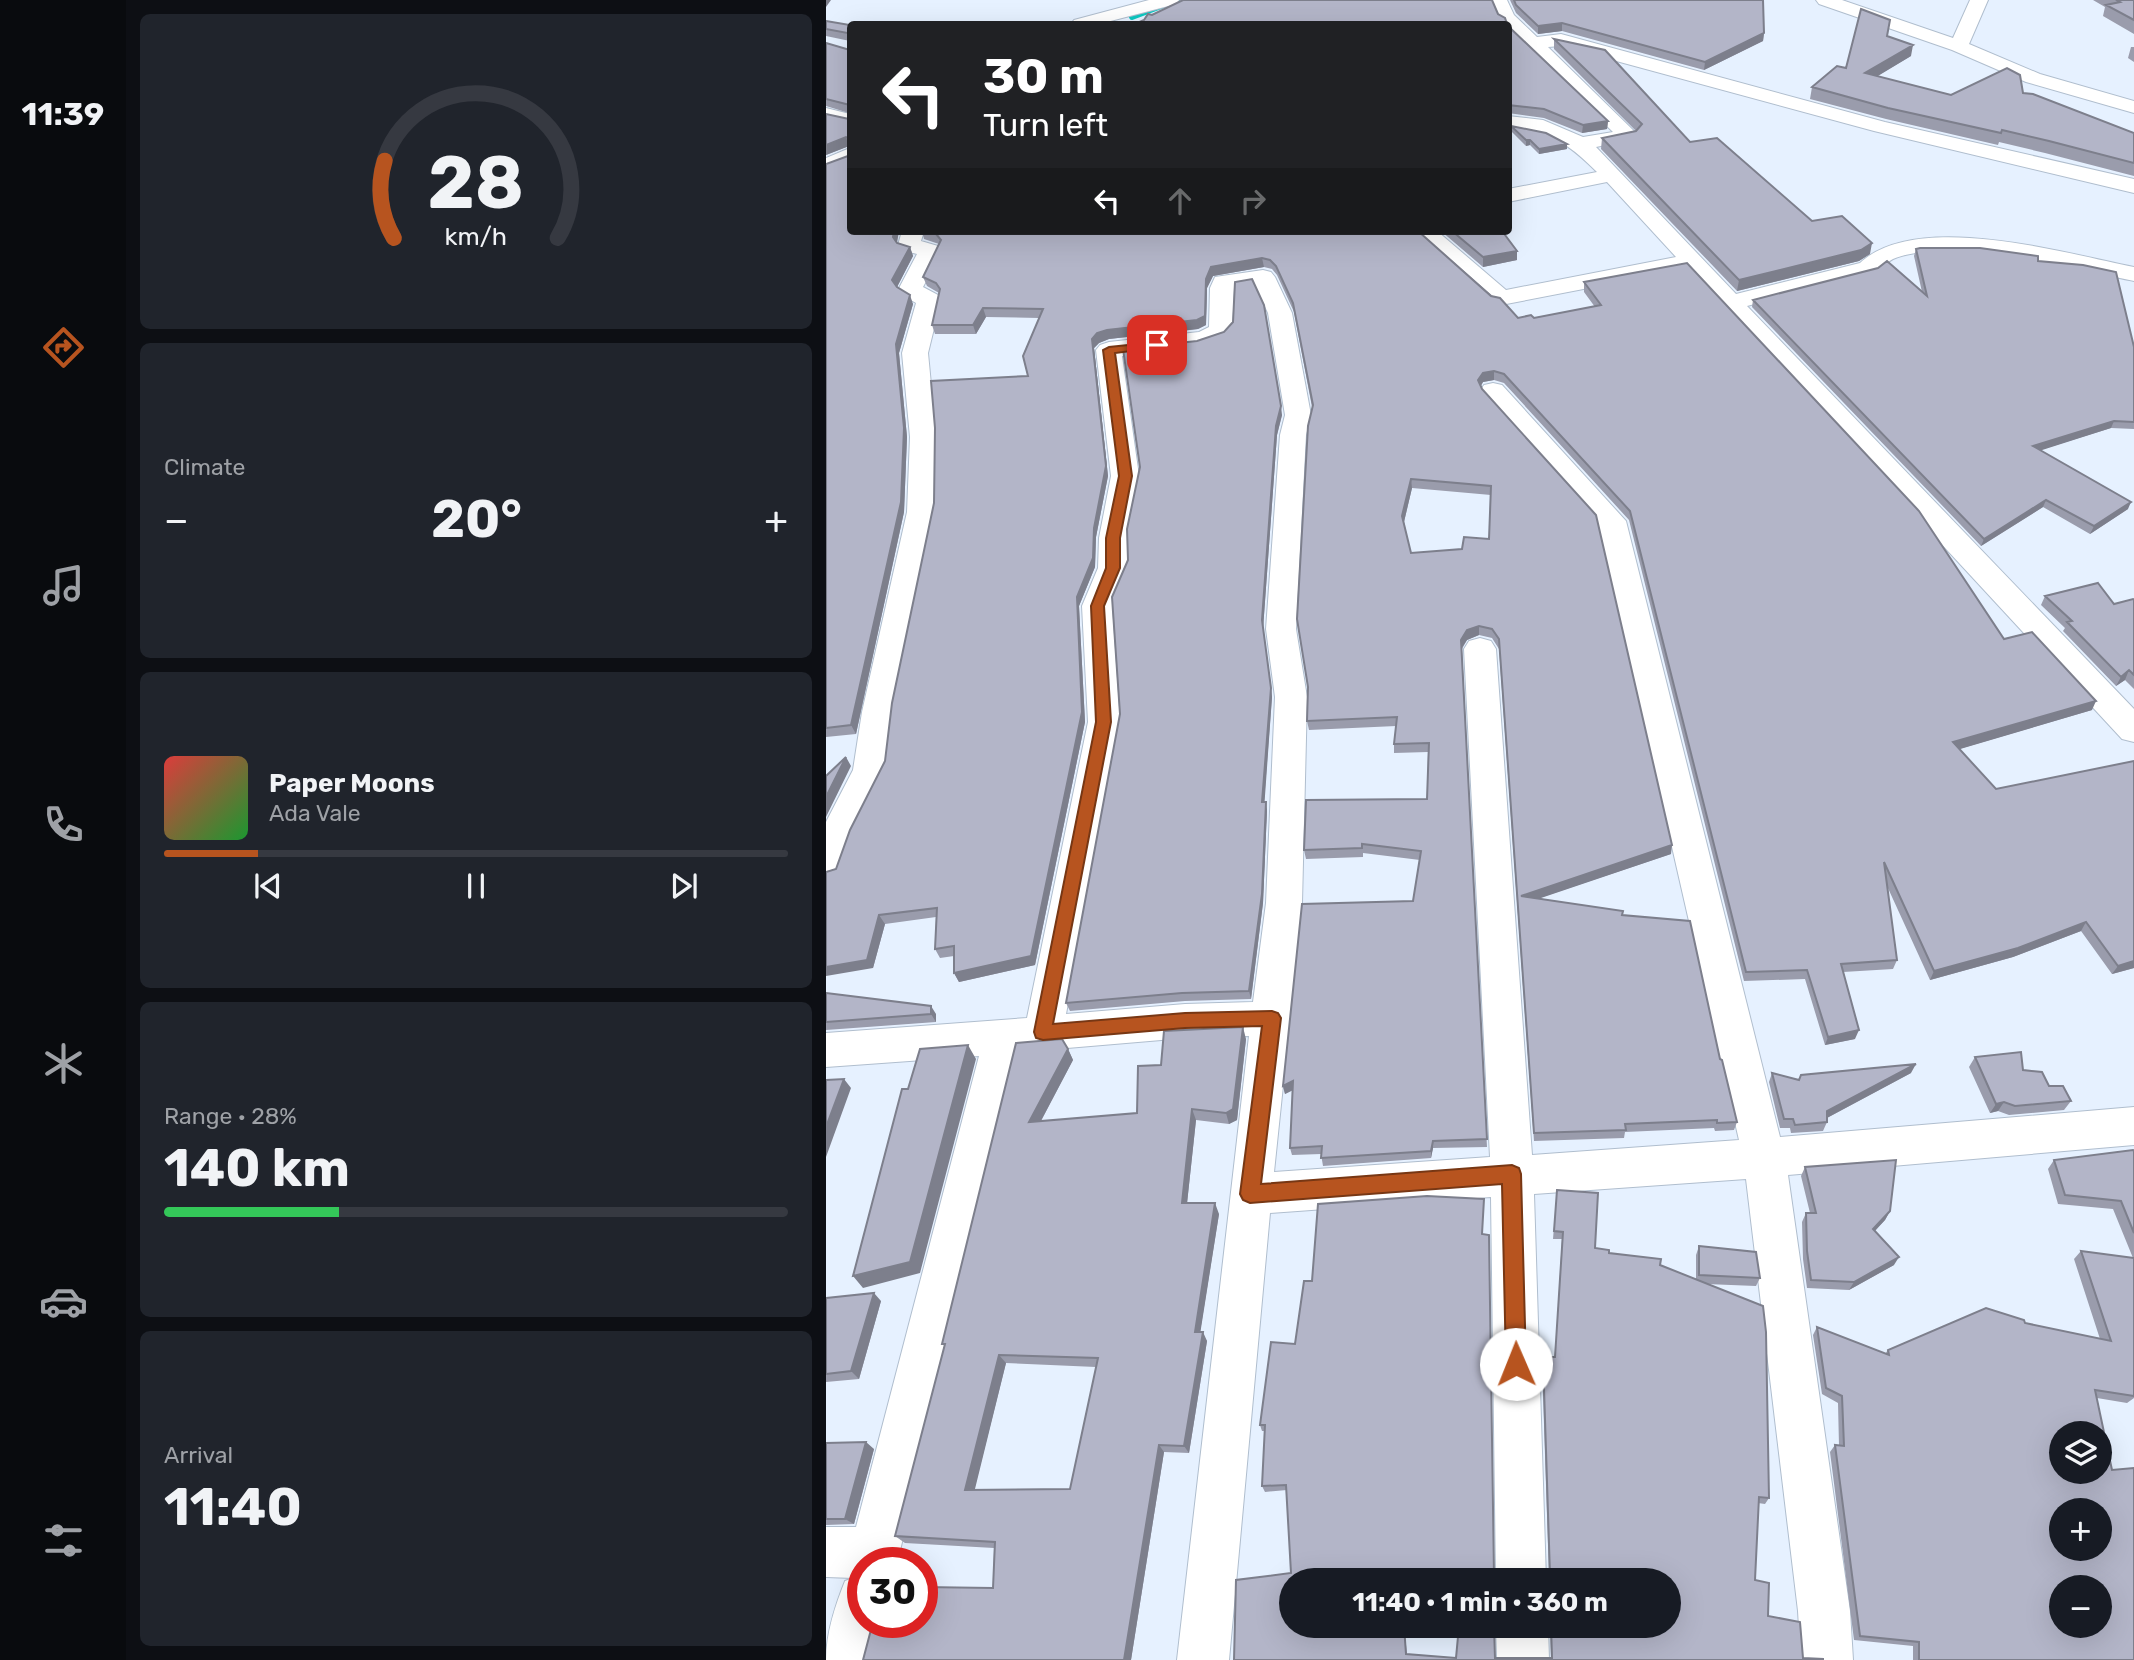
<!DOCTYPE html>
<meta charset="utf-8">
<style>
:root{--surface:#171b24;--page:#20242c;--text:#f1f3f6;--muted:#9ea1a6;--line:#363941;--accent:#b7541f}
body{margin:0;font-family:Rubik,sans-serif;background:var(--page);color:var(--text);height:100vh;display:flex;flex-direction:column;font-size:26px;white-space:nowrap}
*{box-sizing:border-box;margin:0}
p{font-size:23px;color:var(--muted)}
.icon{flex:none;width:38px;height:38px;fill:none;stroke:currentColor;stroke-width:2;stroke-linecap:round;stroke-linejoin:round}
.map{position:relative;flex:1;overflow:hidden}
.drawer{display:flex;flex-direction:column;gap:14px;padding:14px;background:#0d0f14;width:700px}
.drawer>*{flex:none}
.top-card{position:absolute;left:21px;top:21px;width:665px;height:214px;border-radius:7px;box-shadow:0 7px 28px #0002;background:#202124;color:#fff;overflow:hidden}
.controls{position:absolute;left:1223px;top:1421px;display:grid;gap:14px}
.controls a{display:grid;place-items:center;width:63px;height:63px;border-radius:50%;background:var(--surface);box-shadow:0 7px 28px #0002;font-size:35px}
.speed{position:absolute;left:21px;top:1547px;display:flex;gap:14px;font-size:35px;font-weight:700;text-align:center}
.speed>*{display:grid;place-content:center;width:91px;height:91px;border-radius:50%;background:var(--surface);box-shadow:0 7px 28px #0002;line-height:1}
.speed .limit{border:10px solid #d22;background:#fff;color:#111}
.pin{position:absolute;display:grid;place-items:center;width:60px;height:60px;color:#fff;margin:-30px;border-radius:14px;box-shadow:0 4px 10px #0006}
.me{position:absolute;width:77px;margin:-38px;rotate:359deg;stroke-linejoin:round;filter:drop-shadow(0 0 5px #0008)}
.turn{display:flex;align-items:center;gap:24px;height:147px;padding:0 21px;font-size:32px}
.turn .icon{width:91px;height:91px;stroke-width:2.5}
.turn b{display:block;font-size:49px;line-height:60px}
.lanes{display:flex;align-items:center;height:66px;padding:0 21px;background:#0003;justify-content:center;gap:35px;direction:ltr}
.lanes .off{opacity:.35}
.big{font-size:52px;font-weight:700;line-height:1.1}
.drawer .card{flex:1;display:flex;flex-direction:column;justify-content:center;gap:10px;min-width:0;padding:0 24px;border-radius:10px;background:var(--page)}
.drawer .dial{align-items:center;gap:0}
.dial svg{height:182px;overflow:visible;fill:none;stroke:var(--line);stroke-width:7;stroke-linecap:round;text-anchor:middle}
.dial text{fill:var(--text);stroke:none}
.song{display:flex;align-items:center;gap:21px}
.cover{width:84px;height:84px;border-radius:10px;background:linear-gradient(135deg,hsl(0 70% 55%),hsl(130 70% 35%))}
.played{height:7px;border-radius:4px;background:linear-gradient(90deg,var(--accent) 15%,var(--line) 15%)}
.keys{display:flex;justify-content:space-around;direction:ltr}
.heat{display:flex;justify-content:space-between;align-items:center;font-size:38px;direction:ltr}
.charge{height:10px;border-radius:5px;background:linear-gradient(90deg,#34c759 28%,var(--line) 0)}
.trip{position:absolute;left:453px;top:1568px;width:402px;height:70px;border-radius:35px;background:var(--surface);box-shadow:0 7px 28px #0002;font-weight:700;line-height:70px;text-align:center}
main{display:flex;flex:1;min-height:0}
.tabs{display:flex;flex-direction:column;width:126px;justify-content:space-around;align-items:center;background:#090b0e;color:var(--muted)}
.tabs .icon{width:49px;height:49px}
.tabs .current{color:var(--accent)}
.tabs b{font-size:32px;color:var(--text)}
.map>svg:first-child{display:block}
</style>
<main>
<nav class="tabs">
<b>11:39</b>
<svg class="icon current" aria-label="directions" viewBox="0 0 24 24"><path d="M12 3l9 9-9 9-9-9zM9 14v-3h6M13 9l2 2-2 2"/></svg>
<svg class="icon" aria-label="music" viewBox="0 0 24 24"><path d="M9 18V5l10-2v13"/><circle cx="6" cy="18" r="3"/><circle cx="16" cy="16" r="3"/></svg>
<svg class="icon" aria-label="phone" viewBox="0 0 24 24"><path d="M5 4h4l2 5-3 2q2 4 5 5l2-3 5 2v4C11 20 4 13 5 4z"/></svg>
<svg class="icon" aria-label="climate" viewBox="0 0 24 24"><path d="M12 3v18M4 7l16 10M4 17L20 7"/></svg>
<svg class="icon" aria-label="car" viewBox="0 0 24 24"><path d="M5 17H2v-5l4-1 3-4h7l3 4 3 1v5h-3M9 17h6M6 11h13"/><circle cx="7" cy="17" r="2"/><circle cx="17" cy="17" r="2"/></svg>
<svg class="icon" aria-label="filters" viewBox="0 0 24 24"><path d="M4 7h16M4 17h16"/><circle cx="9" cy="7" r="2"/><circle cx="15" cy="17" r="2"/></svg>
</nav>
<section class="drawer">
<div class="card dial"><svg viewBox="0 0 100 80">
<path d="M14 69A42 42 0 1 1 86 69"/>
<path d="M14 69A42 42 0 0 1 10 35" stroke="#b7541f"/>
<text x="50" y="56" font-size="32" font-weight="700">28</text>
<text x="50" y="72" font-size="11">km/h</text>
</svg></div>
<div class="card"><p>Climate</p>
<div class="heat"><a>−</a><b class="big">20°</b><a>+</a></div>
</div>
<div class="card">
<div class="song"><i class="cover"></i><div><b>Paper Moons</b><p>Ada Vale</p></div></div>
<div class="played"></div>
<div class="keys"><svg class="icon" aria-label="previous" viewBox="0 0 24 24"><path d="M18 5L8 12l10 7zM5 5v14"/></svg><svg class="icon" aria-label="pause" viewBox="0 0 24 24"><path d="M8 5v14M16 5v14"/></svg><svg class="icon" aria-label="next" viewBox="0 0 24 24"><path d="M6 5l10 7-10 7zM19 5v14"/></svg></div>
</div>
<div class="card"><p>Range · 28%</p><b class="big">140 km</b><div class="charge"></div></div>
<div class="card"><p>Arrival</p><b class="big">11:40</b></div>
</section>
<div class="map">
<svg width="1308" height="1660" viewBox="0 0 1308 1660">
<rect width="100%" height="100%" fill="#e6f1ff"/>
<g fill="none" stroke-linecap="round" stroke-linejoin="round">
<path stroke="#0cc8c0" stroke-width="6" d="M306,17L351,0"/>
<defs>
<path id="minor" d="M323,0H353L350,4L273,24H245L248,20Z
M663,0H681L688,15L711,37L735,34L1059,122L1308,179V193L1048,131L735,46L722,47L812,135L809,139L770,147L910,294L1034,263C1091,210 1237,253 1308,267V281C1246,269 1125,235 1067,259C1061,262 1055,268 1050,273L921,306L1308,709V742L1296,739L861,269L675,305L667,303L589,236L586,231H611L680,290L850,257L781,182L682,202V189L771,172C742,143 724,131 682,128V116L717,120L757,137L787,132L682,30V24L674,21Z
M990,0H1016L1127,38L1144,0H1162L1143,44L1214,74L1308,101V113L1200,82L1126,50L993,4Z
M0,108L24,114V126L0,120Z
M24,148V162L0,172V158Z
M76,231H98L95,241L112,246L116,251L97,287L112,295L115,300L102,353L110,437L109,512L68,712L61,770L27,838L13,877L0,881V822L27,770L36,712L81,512L84,437L76,353L90,303L76,295L72,290L91,254L75,250L72,245Z
M437,270L445,272L449,277L466,313L485,415L480,435L470,629L481,697L476,903L448,1172L664,1157L638,649L643,641L654,638L665,641L670,649L706,1155L913,1140L772,523L658,397L654,391L658,385L667,383L676,385L800,521L954,1137L1308,1107V1145L962,1175L1024,1611L1027,1660H975L972,1611L920,1179L708,1194L720,1580H670L665,1197L444,1213L403,1660H351L423,1036L359,1038L194,1052L71,1563H37V1622H57L47,1660H0C0,1633 9,1606 19,1581L27,1578L0,1577V1527H30L153,1056L0,1067V1033L201,1018L262,722L256,606L272,568L273,538L285,476L270,350L274,345L283,342L373,332L383,327L384,288L389,277ZM429,285L442,313L459,415L454,435L440,629L449,697L440,903L427,1002L359,1004L240,1014L294,722L286,606L302,568L301,538L313,476L296,356C323,353 391,353 406,331L408,288Z
M670,1626H722L723,1660H671Z"/>
</defs>
<use href="#minor" stroke="#b0bece" stroke-width="2"/>
<use href="#minor" fill="#fff" fill-rule="evenodd"/>
</g>
<path fill="#9a9cac" fill-rule="evenodd" d="M684,0H937L938,33L937,41L878,70L736,31L712,34L690,13Z
M1267,0H1308V34L1277,16L1279,7Z
M0,21L24,25V44V41L0,36Z
M682,26L782,121L781,129L756,133L718,118L682,113Z
M728,39L864,142L986,221L1044,254L1033,261L911,291L775,149L776,138L810,131L728,49Z
M0,43L24,50V231H73L71,243L84,247L87,256L71,287L87,304L73,353L81,437L78,512L30,734L0,737V164L22,156L23,146L0,155V114L23,119V113L0,106Z
M1305,47H1308V62L1302,58Z
M1085,56L1051,76L1125,95L1197,93L1308,133V176L1219,153L1173,142L1172,145L1060,119L984,99L986,87L1020,68Z
M685,126L741,144V149L713,154L704,145L700,146L685,131Z
M96,231H592L692,318H708L769,307L758,292V282L1178,639L1266,710L1133,749L1308,968L1286,974L1255,931L1187,957L1104,980L1061,886L1071,960L1067,969L1017,972L1029,1039L999,1045L979,979L918,981L803,520L678,383L668,380L657,382L655,386L845,854L713,898L796,915L894,1059L911,1122L908,1130L889,1131L888,1128L799,1132L798,1138L708,1141L673,649L666,638L653,635L641,640L636,649L661,1147L607,1148L605,1158L497,1166L495,1154L466,1155L464,1148L467,1090L459,1094L457,1086L587,901L594,860L537,853V857L480,859L478,850L601,799L602,752L568,753V744L570,726L483,730L481,721L486,407L468,312L451,275L446,269L438,267L387,276L381,288L380,325L372,329L283,339L273,343L268,348L282,476L270,537L269,567L253,606L259,722L209,965L133,982L128,973V956L114,958L109,949L110,917L59,924L47,968L10,869L59,761L202,376L213,318L160,317L150,334H109L106,325L113,293L101,286L97,277L113,244L98,239ZM586,488L665,495L663,539L636,549L585,553L578,522Z
M615,231H676L691,251V260L657,267Z
M1090,249L1212,261L1308,347V429L1285,428L1214,450L1302,509L1264,534L1217,507L1155,546L926,307L927,300L1096,292L1088,256Z
M371,341L456,415L451,435L437,629L446,697L438,802L441,810L437,903L425,999L359,1001L244,1011L240,1003L294,714L302,560Z
M1219,596L1288,604L1308,600V689L1299,680L1290,686L1237,631L1239,628L1215,605Z
M0,993L110,1014V1022L0,1030Z
M420,1039L411,1120L403,1124L370,1120L361,1203L393,1214L374,1332L381,1341L363,1453L338,1452L305,1660H37L167,1588L168,1548L79,1543L69,1536L119,1346L116,1344L242,1049L247,1060L215,1121L311,1113L335,1065ZM180,1363L270,1367L244,1489L148,1490Z
M1149,1057L1197,1070L1245,1101L1238,1110L1183,1115L1172,1111L1164,1113L1143,1067Z
M946,1073L973,1080L1085,1073L1001,1118V1122L997,1131L965,1133L964,1128H954L943,1082Z
M1308,1151V1398L1301,1403L1271,1398L1308,1660H1087V1646L1028,1640L1004,1452L1009,1445L1013,1446L1012,1403L996,1394L987,1335L991,1327L1059,1354L1062,1350L1199,1323L1274,1339L1248,1259L1255,1251L1307,1258L1287,1209L1232,1204L1222,1169L1228,1160Z
M979,1167L1064,1211L1059,1220L1049,1231L1068,1265L1023,1290L981,1288L977,1259L976,1222L980,1213H984L975,1176Z
M731,1190L769,1248L783,1253L834,1265L870,1280V1255L873,1246L934,1278L930,1286L880,1284L943,1498L939,1504L932,1503L929,1580L942,1616L977,1658L408,1660L465,1573L461,1490L439,1492L436,1486L439,1431H436L434,1425L469,1344L486,1281L656,1234L668,1575L670,1578H721L723,1576L716,1364L717,1357H729L736,1239H727ZM466,1580H844V1626H724L725,1658H630L581,1654L578,1626H466Z
M0,1298L55,1301L33,1379L0,1382Z
M0,1443L48,1449L28,1524L0,1525Z"/>
<path fill="#7d7f8c" d="M0,0H5L0,7Z
M736,23V31L712,34V26Z
M938,33L937,41L878,70L879,62Z
M1087,45L1085,56L1037,85L1039,73Z
M782,121L781,129L756,133L757,125Z
M20,137L23,146L0,155V145Z
M700,140H704V145L700,146Z
M741,144V149L713,154V149Z
M68,231H73L70,246L67,237Z
M1046,243L1044,254L1033,261L911,291L913,280Z
M84,247L87,256L70,289L66,280Z
M691,251V260L657,267V257Z
M436,258L438,267L387,276L381,288L380,325L372,329L283,339L273,343L268,348L282,476L270,537L269,567L253,606L259,722L209,965L133,982L128,973L251,597L266,339L271,333L281,330L380,279L385,267Z
M84,295L87,304L73,353L81,437L78,512L30,734L25,725L70,344Z
M157,308L160,317L150,334L147,325Z
M668,371V380L657,382L652,390V380L657,373Z
M455,406L456,415L451,435L437,629L446,697L438,810L436,802V620L450,426Z
M1288,421L1285,428L1204,454L1207,446Z
M585,479L586,488L577,526L576,516Z
M1220,500L1217,507L1155,546L1158,539Z
M1305,502L1302,509L1264,534L1268,526Z
M653,626V635L641,640L635,649V640L641,630Z
M1303,670L1299,680L1290,686L1295,677Z
M1270,701L1266,710L1124,752L1127,742Z
M20,757L25,766L0,817V797Z
M440,802L441,810L437,903L425,999L423,991Z
M846,845L845,854L694,905L695,896Z
M53,915L59,924L47,968L0,976V967Z
M1260,922L1255,931L1187,957L1104,980L1108,971Z
M1308,961V968L1286,974L1292,966Z
M105,1006L110,1014V1022L105,1014Z
M417,1027L420,1039L411,1120L403,1124L400,1113Z
M1033,1030L1029,1039L999,1045L1002,1037Z
M142,1045L150,1059L94,1273L37,1288L27,1276Z
M242,1049L247,1060L209,1132L203,1122Z
M1090,1064L1085,1073L997,1120L1001,1111Z
M18,1079L25,1088L0,1157V1127Z
M467,1081L469,1089L459,1094L457,1086Z
M1178,1102L1172,1111L1164,1113L1170,1104Z
M366,1109L370,1120L360,1213L356,1203Z
M607,1141V1148L605,1158V1151Z
M389,1203L393,1214L373,1341L369,1332Z
M1064,1211L1059,1220L1042,1238L1047,1229Z
M1073,1257L1068,1265L1023,1290L1028,1282Z
M48,1293L55,1301L33,1379L25,1371Z
M377,1332L381,1341L363,1453L358,1446Z
M173,1355L180,1363L147,1497L139,1490Z
M40,1442L48,1449L28,1524L19,1519Z
M333,1445L338,1452L305,1660H298Z"/>
<path fill="#b3b5c8" stroke="#7d7f8c" stroke-width="2" fill-rule="evenodd" d="M357,0H666L672,14L679,18L681,24H309L318,20L322,14L326,15Z
M688,0H937L938,33L879,62L736,23L712,26L690,5Z
M1290,0H1308V20L1280,5L1294,2Z
M1035,9L1064,20L1061,36L1087,45L1039,73L1125,95L1181,68L1194,75L1197,93L1207,94L1308,133V163L1223,141L1176,130L1175,133L1062,108L986,87L1011,66L1020,68Z
M0,21L24,25V41L22,33L0,29Z
M682,26L782,121L757,125L718,109L682,105Z
M728,39L779,50L864,142L891,138L986,221L1016,216L1046,243L1035,250L913,280L776,138L810,131L816,124Z
M0,43L24,50V231H68L67,237L71,243L84,247L66,280L71,287L84,295L70,344L78,428L75,502L25,725L0,728V164L22,156L24,139L20,137L0,145V114L23,119L24,105L0,99Z
M685,126L720,133L741,144L713,149L704,140H700Z
M98,231H592L665,296L674,298L692,318L705,315L708,318L775,305L758,282L861,263L1093,511L1178,639L1206,632L1270,701L1127,742L1170,789L1308,761V961L1292,966L1260,922L1192,948L1108,971L1058,862L1071,960L1015,964L1033,1030L1002,1037L981,970L920,972L804,511L678,374L668,371L657,373L652,380L656,389L770,515L846,845L695,896L797,911L796,915L864,921L894,1059L896,1060L911,1122L891,1123V1120L799,1124L800,1130L708,1133L673,639L666,629L653,626L641,630L635,640L661,1139L607,1141L605,1151L495,1158L496,1146L464,1148L467,1081L457,1086L476,904L587,901L595,851L536,844V848L478,850L480,800L601,799L603,743L568,744L571,717L481,721L482,687L471,619L482,426L487,405L467,303L450,266L444,260L436,258L385,267L380,279L379,316L371,320L281,330L271,333L266,339L280,466L268,528L267,558L251,597L256,712L205,956L128,973V946L109,949L111,908L53,915L41,960L0,967V872L10,869L24,830L59,761L66,703L108,503L109,428L105,381L202,376L197,356L217,309L157,308L147,325H106L114,289L110,283L97,277L115,240L110,234ZM585,479L665,486L663,539L638,537L636,549L585,553L576,516Z
M626,231H676L691,251L657,257Z
M1094,248H1154L1212,256V261L1257,265L1290,272L1308,347V422L1288,421L1207,446L1305,502L1268,526L1220,500L1158,539L927,300L1052,268L1061,261L1101,296L1090,249Z
M426,279L438,305L455,406L450,426L436,620L445,688L436,802H440L436,894L423,991L356,993L240,1003L294,714L286,597L302,560L301,529L314,467L297,349L371,341L398,332L407,322L409,282Z
M1272,583L1288,604L1307,599L1308,600V675L1303,670L1295,677L1241,622L1246,621L1219,596Z
M20,757L0,797V776Z
M0,993L105,1006V1014L0,1022Z
M417,1027L407,1109L400,1113L366,1109L356,1203H389L369,1332H377L358,1446L333,1445L298,1660H37L47,1622H96V1587L167,1588L169,1542L69,1536L119,1344H116L190,1043L236,1039L242,1049L203,1122L311,1113L312,1066L335,1065L338,1031ZM173,1355L272,1358L244,1489L139,1490Z
M142,1045L84,1262L27,1276L76,1089H82L94,1049Z
M1195,1052L1197,1070L1216,1072L1223,1086H1237L1245,1101L1189,1106L1178,1102L1170,1104L1149,1057Z
M1090,1064L1001,1111V1122L969,1125L967,1119H958L946,1073L973,1080L975,1075Z
M18,1079L0,1127V1080Z
M1307,1150L1308,1151V1233L1295,1201L1239,1195L1228,1160Z
M1070,1160L1064,1211L1047,1229L1073,1257L1028,1282L985,1280L981,1251L980,1213H990L979,1167Z
M731,1190L772,1193L769,1248L783,1250V1253L835,1259L834,1265L937,1306L940,1332L943,1498L933,1497L929,1580L943,1583L942,1616L974,1622L977,1658L997,1659V1660H408L410,1580L465,1573L460,1485L436,1486L439,1425H434L445,1342L469,1344L478,1281H486L492,1204L601,1196L658,1199L656,1234L663,1235L668,1575L670,1578H721L724,1575L717,1357H729L737,1232L728,1231ZM466,1580H844V1626H725L726,1658H669L668,1626H633L630,1658L580,1654L578,1626H466Z
M873,1246L930,1252L934,1278L873,1275Z
M1255,1251L1308,1258V1396L1269,1390L1286,1470L1308,1468V1660H1093V1642L1034,1636L1009,1445L1018,1446L1016,1396L1000,1388L991,1327L1063,1355L1062,1350L1160,1308L1198,1320L1199,1323L1285,1341ZM1236,1433H1274V1472H1236ZM1236,1510H1274V1549H1236ZM1236,1587H1274V1626H1236Z
M48,1293L25,1371L0,1374V1298Z
M40,1442L19,1519H0V1443Z"/>
<path fill="#b7541f" stroke="#773714" stroke-width="2" d="M331,342L335,343V347L289,353L306,476L294,538V568L278,606L285,722L227,1024L359,1013L446,1011L452,1013L455,1018L435,1184L686,1165L693,1168L695,1174L700,1364L697,1371L690,1374L683,1371L680,1364L676,1184L424,1203L417,1200L414,1194L436,1026L359,1028L217,1040L210,1038L208,1032L270,722L265,606L280,568V538L293,476L277,350L283,347Z"/>
</svg>
<div class="controls">
<a><svg class="icon" aria-label="layers" viewBox="0 0 24 24"><path d="M12 4l9 5-9 5-9-5zM3 14l9 5 9-5"/></svg></a>
<a>+</a>
<a>−</a>
</div>
<div class="speed"><div class="limit">30</div></div>
<div class="pin" style="left:331px;top:345px;background:#d93025"><svg class="icon" aria-label="arrive" viewBox="0 0 24 24"><path d="M6 21V4h12l-3 4 3 4H6"/></svg></div>
<svg class="me" style="left:690px;top:1364px" viewBox="-20 -20 40 40"><circle r="19" fill="#fff"/><path d="M0-13L10 11 0 6-10 11z" fill="#b7541f"/></svg>
<div class="trip">11:40 · 1 min · 360 m</div>
<div class="top-card">
<div class="turn"><svg class="icon" aria-label="left" viewBox="0 0 24 24"><path d="M17 20v-9H6M10 6l-5 5 5 5"/></svg><div><b>30 m</b>Turn left</div></div>
<div class="lanes"><svg class="icon" aria-label="left" viewBox="0 0 24 24"><path d="M17 20v-9H6M10 6l-5 5 5 5"/></svg><svg class="icon off" aria-label="ahead" viewBox="0 0 24 24"><path d="M12 20V5M6 11l6-6 6 6"/></svg><svg class="icon off" aria-label="right" viewBox="0 0 24 24"><path d="M7 20v-9h11M14 6l5 5-5 5"/></svg></div>
</div>
</div>
</main>
